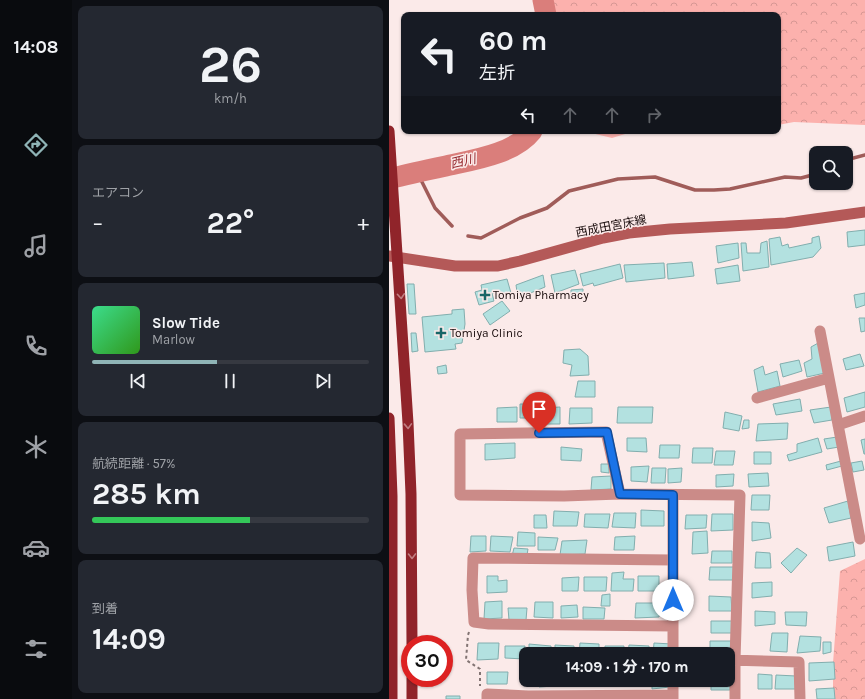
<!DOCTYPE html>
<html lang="ja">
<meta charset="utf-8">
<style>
:root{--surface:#171b24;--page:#242831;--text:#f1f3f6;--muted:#9ea1a6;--line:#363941;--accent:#8fb4b6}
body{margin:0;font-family:Karla,"Noto Sans JP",sans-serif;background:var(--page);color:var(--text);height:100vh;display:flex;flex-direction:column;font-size:15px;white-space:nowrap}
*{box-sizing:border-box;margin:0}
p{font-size:13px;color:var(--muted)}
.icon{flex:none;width:22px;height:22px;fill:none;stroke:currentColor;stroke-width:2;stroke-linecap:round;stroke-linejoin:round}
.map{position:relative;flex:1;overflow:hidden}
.details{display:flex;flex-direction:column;gap:6px;padding:6px;background:#0d0f14;width:317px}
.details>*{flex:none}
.top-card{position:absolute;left:12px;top:12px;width:380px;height:122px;border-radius:8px;box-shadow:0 1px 3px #0004;background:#171b24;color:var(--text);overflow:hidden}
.tools{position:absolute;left:420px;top:146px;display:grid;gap:8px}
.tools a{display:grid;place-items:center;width:44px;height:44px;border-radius:8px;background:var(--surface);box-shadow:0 1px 3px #0004;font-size:20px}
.speed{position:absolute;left:12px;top:635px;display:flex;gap:8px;font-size:20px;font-weight:700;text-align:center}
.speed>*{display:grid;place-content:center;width:52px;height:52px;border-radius:50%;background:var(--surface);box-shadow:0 1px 3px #0004;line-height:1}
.speed .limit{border:6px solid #d22;background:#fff;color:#111}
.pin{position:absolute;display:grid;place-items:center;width:34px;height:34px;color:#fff;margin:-41px -17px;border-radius:50% 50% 50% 0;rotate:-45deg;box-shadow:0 0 4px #0007}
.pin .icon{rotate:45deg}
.me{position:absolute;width:44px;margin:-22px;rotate:0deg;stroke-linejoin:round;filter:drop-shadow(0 0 3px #0008)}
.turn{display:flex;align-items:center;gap:14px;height:84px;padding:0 12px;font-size:18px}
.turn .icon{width:52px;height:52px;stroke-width:2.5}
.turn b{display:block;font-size:28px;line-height:34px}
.lanes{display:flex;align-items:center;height:38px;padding:0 12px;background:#0003;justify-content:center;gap:20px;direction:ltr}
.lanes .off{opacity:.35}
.big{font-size:30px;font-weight:700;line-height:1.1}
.details .widget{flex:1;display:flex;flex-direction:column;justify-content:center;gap:6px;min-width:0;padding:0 14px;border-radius:8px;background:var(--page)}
.details .dial{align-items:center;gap:0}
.dial b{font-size:52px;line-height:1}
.song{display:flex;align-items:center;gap:12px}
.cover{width:48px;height:48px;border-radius:6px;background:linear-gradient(135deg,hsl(150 70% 55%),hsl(110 70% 35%))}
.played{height:4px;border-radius:2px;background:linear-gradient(90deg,var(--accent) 45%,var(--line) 45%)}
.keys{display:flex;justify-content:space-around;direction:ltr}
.heat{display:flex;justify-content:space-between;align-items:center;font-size:22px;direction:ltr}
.charge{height:6px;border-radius:3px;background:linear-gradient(90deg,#34c759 57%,var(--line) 0)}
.trip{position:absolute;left:130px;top:647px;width:216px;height:40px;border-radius:8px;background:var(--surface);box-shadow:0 1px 3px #0004;font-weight:700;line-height:40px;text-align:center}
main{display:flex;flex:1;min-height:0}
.tabs{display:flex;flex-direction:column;width:72px;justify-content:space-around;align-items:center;background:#090b0e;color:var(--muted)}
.tabs .icon{width:28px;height:28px}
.tabs .active{color:var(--accent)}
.tabs b{font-size:18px;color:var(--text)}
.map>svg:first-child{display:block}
</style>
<main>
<nav class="tabs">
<b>14:08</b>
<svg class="icon active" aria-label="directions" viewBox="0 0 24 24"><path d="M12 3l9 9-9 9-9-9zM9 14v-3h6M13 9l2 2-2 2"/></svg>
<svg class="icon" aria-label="music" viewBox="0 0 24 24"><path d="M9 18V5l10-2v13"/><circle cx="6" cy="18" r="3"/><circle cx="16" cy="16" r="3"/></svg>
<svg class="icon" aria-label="phone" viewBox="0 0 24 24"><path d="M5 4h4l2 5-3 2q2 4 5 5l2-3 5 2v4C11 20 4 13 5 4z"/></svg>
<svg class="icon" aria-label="climate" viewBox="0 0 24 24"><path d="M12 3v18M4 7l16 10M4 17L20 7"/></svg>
<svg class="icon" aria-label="car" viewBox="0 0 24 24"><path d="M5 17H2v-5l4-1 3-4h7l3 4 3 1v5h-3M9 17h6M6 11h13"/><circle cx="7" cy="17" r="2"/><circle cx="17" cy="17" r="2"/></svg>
<svg class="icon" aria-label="filters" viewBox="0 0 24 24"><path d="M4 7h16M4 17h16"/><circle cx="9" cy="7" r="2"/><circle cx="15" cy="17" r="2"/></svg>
</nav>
<section class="details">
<div class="widget dial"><b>26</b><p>km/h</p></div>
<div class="widget"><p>エアコン</p>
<div class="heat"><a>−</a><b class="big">22°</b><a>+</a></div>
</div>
<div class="widget">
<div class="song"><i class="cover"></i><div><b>Slow Tide</b><p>Marlow</p></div></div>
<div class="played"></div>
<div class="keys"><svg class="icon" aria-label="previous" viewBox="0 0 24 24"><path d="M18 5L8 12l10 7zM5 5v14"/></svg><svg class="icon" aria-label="pause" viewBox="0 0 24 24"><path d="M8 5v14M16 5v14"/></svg><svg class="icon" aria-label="next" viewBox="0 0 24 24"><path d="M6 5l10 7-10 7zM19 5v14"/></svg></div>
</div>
<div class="widget"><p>航続距離 · 57%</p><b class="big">285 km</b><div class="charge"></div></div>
<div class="widget"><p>到着</p><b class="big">14:09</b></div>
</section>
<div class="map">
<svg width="476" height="699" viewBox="0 0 476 699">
<defs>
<pattern id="forest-crowns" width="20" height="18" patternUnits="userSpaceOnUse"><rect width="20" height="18" fill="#fcb1ad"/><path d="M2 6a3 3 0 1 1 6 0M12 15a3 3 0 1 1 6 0" fill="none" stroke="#d79794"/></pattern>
</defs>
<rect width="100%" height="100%" fill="#fbeae9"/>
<path fill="url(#forest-crowns)" d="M160,0H476V125L405,122L389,125V15H163Z
M194,131H246L223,138Z
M476,559V699H444V663L451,571Z"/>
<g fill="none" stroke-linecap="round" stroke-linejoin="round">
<path stroke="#a05c59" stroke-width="3.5" d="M457,160L476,155
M28,172L46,208L63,226
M79,236L92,238L131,218L158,208L180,191L229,179L266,177L306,190H325L341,189L396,177L412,178L427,174"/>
<path stroke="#da7e7b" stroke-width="21" d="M154,0L157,15
M0,179C19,174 38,170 57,166C84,160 125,154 143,131"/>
</g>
<path fill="#b3e1e0" stroke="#82aeae" d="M476,230V245L459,247L458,232Z
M430,236L432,248L424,257L382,265L380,239L391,237L393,246L399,244L400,248L423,243V238Z
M378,241L380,267L354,271L352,243H357L358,253H371L372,243Z
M349,243L350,258L329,263L327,246Z
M303,262L305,276L279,279L278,264Z
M275,263L276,278L237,282L235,265Z
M231,264L234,278L205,286L204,283L194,286L191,274Z
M349,265L351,281L328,284L326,269Z
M186,270L190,284L166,293L162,275Z
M154,275L156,287L127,299L125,295L128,292L127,285Z
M118,279L122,293L109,296L108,292L103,293L105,301L90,305L86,292L93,290L92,285Z
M18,284H25L27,314H20Z
M194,289V298H182V290Z
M476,293V305L467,308L465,295Z
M113,301L121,311L101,325L94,314Z
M75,309L76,324L73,343L66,344L67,349L36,352L33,317L63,314V310Z
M470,318H476V331L472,332Z
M22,333H27L29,351L23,352Z
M431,342L436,373L418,377L415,363L423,359L422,347Z
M191,349L199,356L200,375L181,376L183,365L174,363L175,350Z
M471,354L475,366L457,370L454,359Z
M410,360L413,371L394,377L391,364Z
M57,365L58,373L49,374L48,367Z
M374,366L376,375L388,371L391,386L369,392L365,370Z
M189,381H206V397H186Z
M476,392V407L458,412L455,398Z
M411,399L413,411L387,415L384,404Z
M131,404H146L145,418H131Z
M128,407V422H108V408Z
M171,407V424H155L156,408Z
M229,407H264L263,423H228Z
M442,407L443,420L425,423L421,410Z
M181,408H203V423L180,424Z
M336,412L353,416L350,431L334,428Z
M355,420H360V428L353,429Z
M399,423L398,439L367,441L369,424Z
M448,437L450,447L438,449L435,439Z
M238,438H257L258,452L238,451Z
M429,438L433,452L400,461L398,455L408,452V444Z
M476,439V454H475L472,440Z
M126,443V458L96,460V444Z
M271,445H291L290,458H270Z
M172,447L193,449L192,461L172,460Z
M304,448H324L323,463H303Z
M327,451H346L344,465H325Z
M365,452H382V464H365Z
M452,461L453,466L438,470L437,465Z
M473,461L475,470L464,472L462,463Z
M212,464H220V473L212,472Z
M260,466L258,482L242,481V467Z
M263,468H277L276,483H262Z
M293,468L292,482L279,483V469Z
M379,473L380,486L360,487L359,474Z
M345,474L344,486L327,487V475Z
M222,476V489L202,490L203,477Z
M363,495H381L380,510H362Z
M459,501L462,518L440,523L435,508Z
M252,510L275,511V526H252Z
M165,511L190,512L188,526H164Z
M225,513H247L246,528L223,527Z
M196,514H221L219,528L195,527Z
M323,514H344V530L322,531Z
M145,515H157L158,528H145Z
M297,515H318L317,528L296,529Z
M363,522L380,523L382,538L363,541Z
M318,531L319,553L303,554L304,532Z
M129,532L146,533V546H128Z
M82,536H97V551L81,552Z
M102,536L124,537L121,552L101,551Z
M246,536L245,550H225L226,537Z
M149,537L169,538L166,550H149Z
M198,540L196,554L171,555L173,541Z
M464,542L466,556L440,561L438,547Z
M125,548L139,549L138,555L123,556Z
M408,548L418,555L402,573L392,563Z
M323,551H343V563H322Z
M367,552L381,553L382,568H366Z
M321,567H345L344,580H320Z
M235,572L234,579H245L244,591H222L223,573Z
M98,576H109V581L118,580V592L98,593Z
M249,576H270V591H249Z
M190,577L189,591H173V578Z
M195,577H218L217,591H195Z
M383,582V596L363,598V583Z
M221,594V606H212L213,595Z
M320,596L342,597L343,611H320Z
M113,601V618L95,619L96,602Z
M146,602H164V618L145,617Z
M247,603H272L270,617L246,618Z
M188,605L189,617L172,618V606Z
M194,607L216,608L215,619H194Z
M119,608H138L137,620H120Z
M366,611L386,612V624L366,626Z
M396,612H418L417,626L397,625Z
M322,621H346L345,633H322Z
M383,633H399L398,652L381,651Z
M411,636L432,637L431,651L408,653Z
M321,641H343L342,652L321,654Z
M434,642H442V652L434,654Z
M89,643H110L109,659L88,660Z
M191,643L210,644V654H190Z
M265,643L283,644L284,654H264Z
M140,644L162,646V654H140Z
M166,645L185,646V654H166Z
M240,645L260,646V654H239Z
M116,646H136L135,659L116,658Z
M216,646H235L234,654H216Z
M445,662L446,679L420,681V663Z
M98,672H119L118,684H98Z
M369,674L383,675V689H369Z
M343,675L341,690H322V680H339V676Z
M387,675L407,676V689H386Z
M150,680H166L165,686L150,687Z
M171,680H189L188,686H171Z
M196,680H212V683L195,684Z
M219,680H236V684L218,685Z
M241,680H259V686H241Z
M263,680H282L281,687L263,689Z
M445,688L446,699H428L427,689Z
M57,696H71V699H57Z"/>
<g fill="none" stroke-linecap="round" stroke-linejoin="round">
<path stroke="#827473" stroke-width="2" stroke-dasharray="3 3" stroke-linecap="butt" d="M80,632L79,635L77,660L91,669V686"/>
<path stroke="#cb8b88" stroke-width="11" d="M431,331L471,539
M368,398L440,378
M449,425L476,416
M217,432L231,494L175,496L71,495V434Z
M231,494L351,495L346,660V699
M284,495V654
M284,560L84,558L83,590L85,622L100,624L284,626
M340,660L410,662L411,699
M284,680V699
M98,699V694L139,696L284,695"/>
<path stroke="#b45958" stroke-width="11" d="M0,256L66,266H109L131,261L214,238L240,233L281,229L397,223L476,212"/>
<path stroke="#90242a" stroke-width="11" d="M0,131L19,423L22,494L23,644
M0,418L3,496V699
M23,699V678"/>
</g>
<defs><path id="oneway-chevron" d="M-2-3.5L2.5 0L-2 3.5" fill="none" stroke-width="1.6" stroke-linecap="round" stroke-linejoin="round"/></defs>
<g stroke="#c07d80">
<use href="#oneway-chevron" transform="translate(12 296) rotate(86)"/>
<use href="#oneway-chevron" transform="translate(19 426) rotate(88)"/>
<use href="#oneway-chevron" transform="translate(23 556) rotate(89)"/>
</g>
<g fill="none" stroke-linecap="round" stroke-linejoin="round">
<defs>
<path id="route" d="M150,433L218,432L231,494L284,495V600"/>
</defs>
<use href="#route" stroke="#114b97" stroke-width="10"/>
<use href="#route" stroke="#1a73e8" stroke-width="7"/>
</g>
<g fill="#186667" stroke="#fbeae9" stroke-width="1.5">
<path d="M94 289h4v4h4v4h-4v4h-4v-4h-4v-4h4z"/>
<path d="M50 327h4v4h4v4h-4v4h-4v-4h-4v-4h4z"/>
</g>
<g text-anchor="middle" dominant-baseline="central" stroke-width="3" stroke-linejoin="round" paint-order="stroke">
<g font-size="12" fill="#180b0b" stroke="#fbeae9">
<text transform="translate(222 226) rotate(-11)">西成田宮床線</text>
</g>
<g font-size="12" fill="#180b0b" stroke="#fbeae9" text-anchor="start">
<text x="104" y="295">Tomiya Pharmacy</text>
<text x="61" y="333">Tomiya Clinic</text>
</g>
<g font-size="13" font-style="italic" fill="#95282e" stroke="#fbeae9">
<text transform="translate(74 161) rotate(-13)">西川</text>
</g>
</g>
</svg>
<div class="tools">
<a><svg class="icon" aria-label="search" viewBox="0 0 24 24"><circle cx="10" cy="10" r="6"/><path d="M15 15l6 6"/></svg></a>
</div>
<div class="speed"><div class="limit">30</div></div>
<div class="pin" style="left:150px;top:433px;background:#d93025"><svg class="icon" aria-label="arrive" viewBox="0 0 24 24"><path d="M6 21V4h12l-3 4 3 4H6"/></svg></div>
<svg class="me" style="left:284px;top:600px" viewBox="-20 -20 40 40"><circle r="19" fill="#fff"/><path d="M0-13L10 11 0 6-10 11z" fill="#1a73e8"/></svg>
<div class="trip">14:09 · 1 分 · 170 m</div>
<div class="top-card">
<div class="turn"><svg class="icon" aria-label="left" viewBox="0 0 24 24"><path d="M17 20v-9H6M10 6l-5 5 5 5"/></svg><div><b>60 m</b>左折</div></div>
<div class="lanes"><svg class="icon" aria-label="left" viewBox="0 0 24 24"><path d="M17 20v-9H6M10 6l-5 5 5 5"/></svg><svg class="icon off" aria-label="ahead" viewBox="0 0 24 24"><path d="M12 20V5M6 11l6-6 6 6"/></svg><svg class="icon off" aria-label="ahead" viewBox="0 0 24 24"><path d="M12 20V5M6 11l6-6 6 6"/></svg><svg class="icon off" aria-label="right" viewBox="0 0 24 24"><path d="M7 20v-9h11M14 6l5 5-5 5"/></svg></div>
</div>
</div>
</main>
